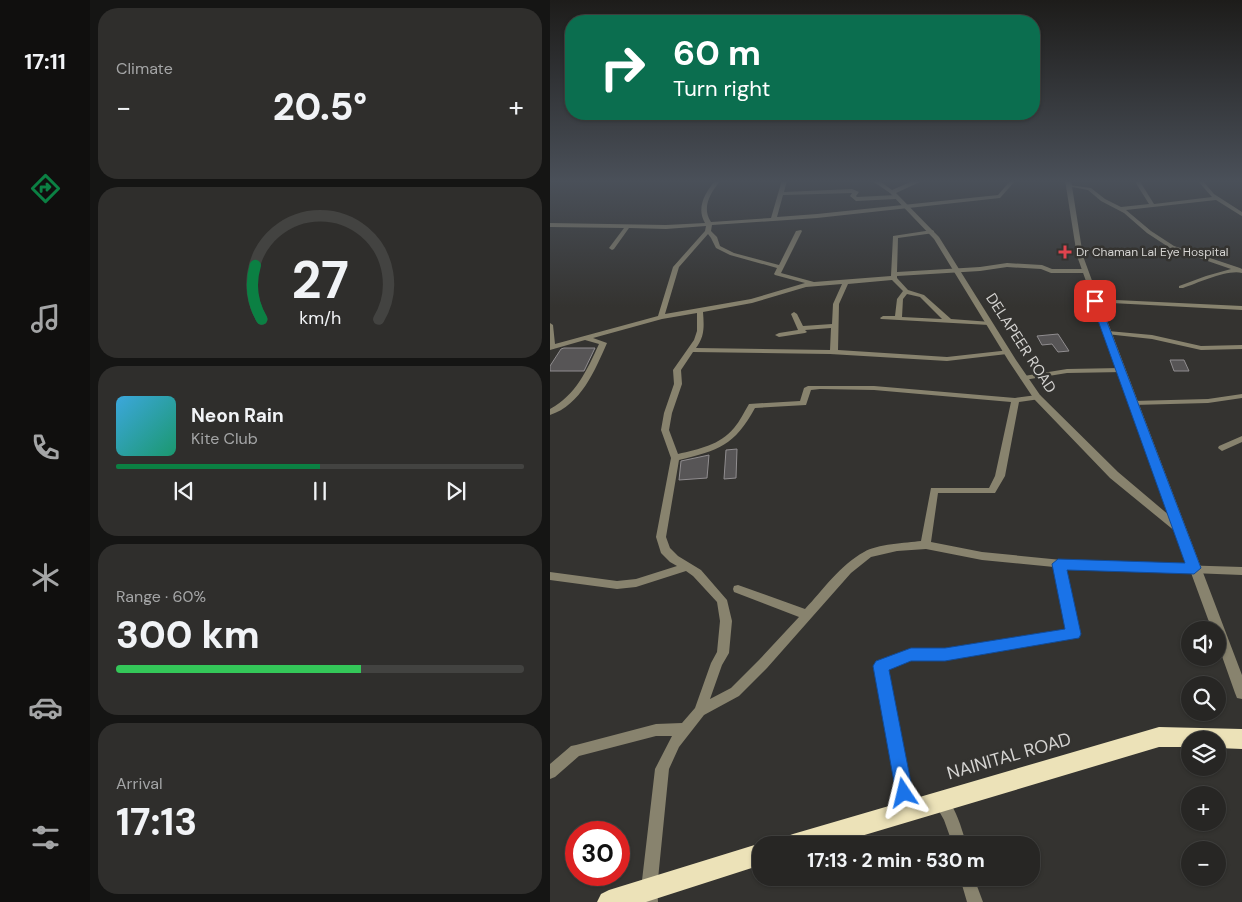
<!DOCTYPE html>
<meta charset="utf-8">
<style>
:root{--surface:#272624;--page:#2f2e2c;--text:#f1f3f6;--muted:#a4a5a6;--line:#434341;--accent:#0b8043}
body{margin:0;font-family:"DM Sans",sans-serif;background:var(--page);color:var(--text);height:100vh;display:flex;flex-direction:column;font-size:19px;white-space:nowrap}
*{box-sizing:border-box;margin:0}
p{font-size:16px;color:var(--muted)}
.icon{flex:none;width:28px;height:28px;fill:none;stroke:currentColor;stroke-width:2;stroke-linecap:round;stroke-linejoin:round}
.map{position:relative;flex:1;overflow:hidden}
.drawer{display:flex;flex-direction:column;gap:8px;padding:8px;background:#151514;width:460px}
.drawer>*{flex:none}
.guide{position:absolute;left:15px;top:15px;width:475px;height:105px;border-radius:20px;box-shadow:0 1px 4px #0004,0 0 0 1px var(--line);background:#0b6e4f;color:#fff;overflow:hidden}
.tools{position:absolute;left:631px;top:621px;display:grid;gap:10px}
.tools a{display:grid;place-items:center;width:45px;height:45px;border-radius:50%;background:var(--surface);box-shadow:0 1px 4px #0004,0 0 0 1px var(--line);font-size:25px}
.speed{position:absolute;left:15px;top:821px;display:flex;gap:10px;font-size:25px;font-weight:700;text-align:center}
.speed>*{display:grid;place-content:center;width:65px;height:65px;border-radius:50%;background:var(--surface);box-shadow:0 1px 4px #0004,0 0 0 1px var(--line);line-height:1}
.speed .limit{border:8px solid #d22;background:#fff;color:#111}
.pin{position:absolute;display:grid;place-items:center;width:42px;height:42px;color:#fff;margin:-21px;border-radius:10px;box-shadow:0 2px 8px #0006}
.me{position:absolute;width:55px;margin:-28px;rotate:350deg;stroke-linejoin:round;filter:drop-shadow(0 0 4px #0008)}
.turn{display:flex;align-items:center;gap:18px;height:105px;padding:0 25px;font-size:22px}
.turn .icon{width:65px;height:65px;stroke-width:2.5}
.turn b{display:block;font-size:35px;line-height:42px}
.big{font-size:38px;font-weight:800;line-height:1.1}
.drawer .tile{flex:1;display:flex;flex-direction:column;justify-content:center;gap:8px;min-width:0;padding:0 18px;border-radius:20px;background:var(--page)}
.drawer .dial{align-items:center;gap:0}
.dial svg{height:130px;overflow:visible;fill:none;stroke:var(--line);stroke-width:7;stroke-linecap:round;text-anchor:middle}
.dial text{fill:var(--text);stroke:none}
.song{display:flex;align-items:center;gap:15px}
.cover{width:60px;height:60px;border-radius:8px;background:linear-gradient(135deg,hsl(200 70% 55%),hsl(160 70% 35%))}
.played{height:5px;border-radius:2px;background:linear-gradient(90deg,var(--accent) 50%,var(--line) 50%)}
.keys{display:flex;justify-content:space-around;direction:ltr}
.heat{display:flex;justify-content:space-between;align-items:center;font-size:28px;direction:ltr}
.charge{height:8px;border-radius:4px;background:linear-gradient(90deg,#34c759 60%,var(--line) 0)}
.trip{position:absolute;left:202px;top:836px;width:288px;height:50px;border-radius:20px;background:var(--surface);box-shadow:0 1px 4px #0004,0 0 0 1px var(--line);font-weight:800;line-height:50px;text-align:center}
main{display:flex;flex:1;min-height:0}
.menu{display:flex;flex-direction:column;width:90px;justify-content:space-around;align-items:center;background:#100f0e;color:var(--muted)}
.menu .icon{width:35px;height:35px}
.menu .selected{color:var(--accent)}
.menu b{font-size:22px;color:var(--text)}
.map>svg:first-child{display:block}
</style>
<main>
<nav class="menu">
<b>17:11</b>
<svg class="icon selected" aria-label="directions" viewBox="0 0 24 24"><path d="M12 3l9 9-9 9-9-9zM9 14v-3h6M13 9l2 2-2 2"/></svg>
<svg class="icon" aria-label="music" viewBox="0 0 24 24"><path d="M9 18V5l10-2v13"/><circle cx="6" cy="18" r="3"/><circle cx="16" cy="16" r="3"/></svg>
<svg class="icon" aria-label="phone" viewBox="0 0 24 24"><path d="M5 4h4l2 5-3 2q2 4 5 5l2-3 5 2v4C11 20 4 13 5 4z"/></svg>
<svg class="icon" aria-label="climate" viewBox="0 0 24 24"><path d="M12 3v18M4 7l16 10M4 17L20 7"/></svg>
<svg class="icon" aria-label="car" viewBox="0 0 24 24"><path d="M5 17H2v-5l4-1 3-4h7l3 4 3 1v5h-3M9 17h6M6 11h13"/><circle cx="7" cy="17" r="2"/><circle cx="17" cy="17" r="2"/></svg>
<svg class="icon" aria-label="filters" viewBox="0 0 24 24"><path d="M4 7h16M4 17h16"/><circle cx="9" cy="7" r="2"/><circle cx="15" cy="17" r="2"/></svg>
</nav>
<section class="drawer">
<div class="tile"><p>Climate</p>
<div class="heat"><a>−</a><b class="big">20.5°</b><a>+</a></div>
</div>
<div class="tile dial"><svg viewBox="0 0 100 80">
<path d="M14 69A42 42 0 1 1 86 69"/>
<path d="M14 69A42 42 0 0 1 10 36" stroke="#0b8043"/>
<text x="50" y="56" font-size="32" font-weight="700">27</text>
<text x="50" y="72" font-size="11">km/h</text>
</svg></div>
<div class="tile">
<div class="song"><i class="cover"></i><div><b>Neon Rain</b><p>Kite Club</p></div></div>
<div class="played"></div>
<div class="keys"><svg class="icon" aria-label="previous" viewBox="0 0 24 24"><path d="M18 5L8 12l10 7zM5 5v14"/></svg><svg class="icon" aria-label="pause" viewBox="0 0 24 24"><path d="M8 5v14M16 5v14"/></svg><svg class="icon" aria-label="next" viewBox="0 0 24 24"><path d="M6 5l10 7-10 7zM19 5v14"/></svg></div>
</div>
<div class="tile"><p>Range · 60%</p><b class="big">300 km</b><div class="charge"></div></div>
<div class="tile"><p>Arrival</p><b class="big">17:13</b></div>
</section>
<div class="map">
<svg width="692" height="902" viewBox="0 0 692 902">
<rect width="100%" height="100%" fill="#343330"/>
<path fill="#575556" stroke="#908d8f" d="M508,334L519,351L508,352L502,344L492,345L487,336Z
M14,348H45L34,371H0V366L11,349Z
M620,360H634L639,371H624Z
M187,449L186,478L174,479L176,450Z
M159,455L157,478L129,480L131,461Z"/>
<g fill="none" stroke-linecap="round" stroke-linejoin="round">
<path fill="#88836e" fill-rule="evenodd" d="M166,180H171C161,192 151,207 161,222L221,218L232,180H237L234,192L302,189L309,192L306,196L307,197L346,195L349,197L346,199L306,201L300,196L302,193L233,195L227,217L267,214L448,195L461,180H466L450,198L267,218L162,225L161,231L167,237L170,246L184,253L229,265L246,231L251,230L252,231L231,273L264,282L341,276L343,236L382,230L384,231V233L348,238L347,272L430,267L457,263L492,265L502,269H535L538,271L535,273H501L491,269L457,267L430,271L347,276V278L358,290L374,295L401,319L441,322L442,323L439,325L331,319L330,318L333,316H345L347,299L353,291L342,280L298,284L289,304L288,350L397,357L460,350V354H457L397,361L280,354L143,352L131,370L132,384L122,413L119,430L128,454C149,449 170,445 184,428C190,421 194,412 199,404L250,401L254,388L258,386H324L465,398L487,395H490L491,397L490,399L469,402L455,476L445,493H388L381,542L432,552L532,562L692,567V575L515,568L530,634L528,637L395,659H361L337,669L365,811L363,816L358,818L353,816L351,811L325,666L327,662L361,649H395L518,630L504,567L432,560L376,549L347,551L321,557L301,573L217,668L189,696L154,715L129,747L119,769L107,889L108,902H92L91,889L105,769L122,736H106L29,756L5,777L0,779V764L21,746L26,745L106,724L132,723L145,708L161,663L167,652L170,621L167,602L143,576L136,571L86,587L67,589L0,580V572L67,581L86,579L127,566L120,562L111,553L106,537L121,458L111,430L114,413L124,384L123,370L144,340L147,331V313L112,319L43,338L57,343C45,370 31,405 0,415V409C26,395 37,370 49,344L35,340L0,350V323L3,325L5,344L108,316L123,267L155,231L156,226L116,229L79,228L64,249L62,250L59,248L74,228L0,227V223L116,225L155,223C146,208 155,192 166,180ZM158,234L161,238L166,248L180,255L227,268L224,274L225,275L255,283L201,299L115,314L129,267ZM292,284L283,304L282,324L253,326L247,314L244,312L241,314L248,330L229,333L225,335L229,337L255,333L257,332L255,330L281,328L280,350L146,348C155,336 154,326 153,312L202,303L256,287ZM357,294L370,297L392,319L352,317L353,299ZM270,389L324,390L461,402L445,476L439,488H381L371,541C356,543 327,544 314,552C290,565 273,590 255,609L188,585L184,586L183,589L184,592L249,617L209,660L181,688L160,699L172,665L179,653L182,621L177,600L151,570L128,556L120,548L116,537L129,460C169,450 184,446 205,408L256,405L261,390Z
M584,180H589L604,204L662,197L647,180H652L664,194L692,212V216L690,215L666,200L576,210L601,231L624,246L690,268L692,269V273C678,269 648,283 633,288H629V286L656,276L681,269L620,248L597,233L574,213L551,201L538,190L517,186L519,185L541,188L555,199L571,207L599,204Z
M545,299L692,306V310L543,302L542,301Z
M558,331L602,335L651,346L692,345V349L651,350L602,339L556,334L554,333Z
M571,368L575,370L574,372L517,373L474,380L470,378L474,376L517,369Z
M692,394V398L658,403L583,405L579,403L583,401L658,399Z
M692,436V442L672,451L668,448L669,446Z
M391,795C405,801 412,831 417,845H403L394,820L384,802L386,797Z
M410,878H424L433,902H417Z"/>
<path fill="#88836e" fill-rule="evenodd" d="M321,180H328L342,190L365,180H374L346,193L389,237L466,360L490,395L568,472L620,516L527,256L515,180H521L533,256L544,286L692,675V699L687,698L685,693L668,645V630H662L626,532L560,478L484,399L458,360L384,239L340,193Z"/>
<path fill="#ece2b8" fill-rule="evenodd" d="M609,727L692,729V749L668,748V740H640V747H609L281,845H232L235,837L243,834Z
M211,843L217,845H211V865L96,902H47L51,894L59,890Z"/>
</g>
<linearGradient id="sky" x2="0" y2="1"><stop stop-color="#1d1c1a"/><stop offset="0.59" stop-color="#4a5059"/><stop offset="1" stop-color="#4a5059" stop-opacity="0"/></linearGradient>
<rect width="692" height="307" fill="url(#sky)"/>
<path fill="#1a73e8" stroke="#114b97" d="M545,298L549,301L651,568L644,574L517,570L531,634L529,638L395,661H361L339,670L363,793L361,799L354,802L348,799L346,793L323,666L326,661L361,648H395L515,629L502,564L508,559L635,563L541,301Z"/>
<path fill="#e0444e" stroke="#343330" stroke-width="2" d="M512.5 244.5h5v5h5v5h-5v5h-5v-5h-5v-5h5z"/>
<g text-anchor="middle" dominant-baseline="central" stroke-width="5" stroke-linejoin="round" paint-order="stroke">
<g font-size="12" fill="#d5d4d2" stroke="#343330" text-anchor="start">
<text x="526" y="252">Dr Chaman Lal Eye Hospital</text>
</g>
<g font-size="15" fill="#d5d4d2" stroke="#343330">
<text transform="translate(471 343) rotate(57)">DELAPEER ROAD</text>
</g>
<g font-size="18" fill="#d5d4d2" stroke="#343330">
<text transform="translate(459 756) rotate(-16)">NAINITAL ROAD</text>
</g>
</g>
</svg>
<div class="tools">
<a><svg class="icon" aria-label="sound" viewBox="0 0 24 24"><path d="M4 9h4l5-4v14l-5-4H4zM17 9q2 3 0 6"/></svg></a>
<a><svg class="icon" aria-label="search" viewBox="0 0 24 24"><circle cx="10" cy="10" r="6"/><path d="M15 15l6 6"/></svg></a>
<a><svg class="icon" aria-label="layers" viewBox="0 0 24 24"><path d="M12 4l9 5-9 5-9-5zM3 14l9 5 9-5"/></svg></a>
<a>+</a>
<a>−</a>
</div>
<div class="speed"><div class="limit">30</div></div>
<div class="pin" style="left:545px;top:301px;background:#d93025"><svg class="icon" aria-label="arrive" viewBox="0 0 24 24"><path d="M6 21V4h12l-3 4 3 4H6"/></svg></div>
<svg class="me" style="left:354px;top:793px" viewBox="-20 -20 40 40"><path d="M0-17L14 15 0 8-14 15z" fill="#1a73e8" stroke="#fff" stroke-width="4"/></svg>
<div class="trip">17:13 · 2 min · 530 m</div>
<div class="guide">
<div class="turn"><svg class="icon" aria-label="right" viewBox="0 0 24 24"><path d="M7 20v-9h11M14 6l5 5-5 5"/></svg><div><b>60 m</b>Turn right</div></div>
</div>
</div>
</main>
